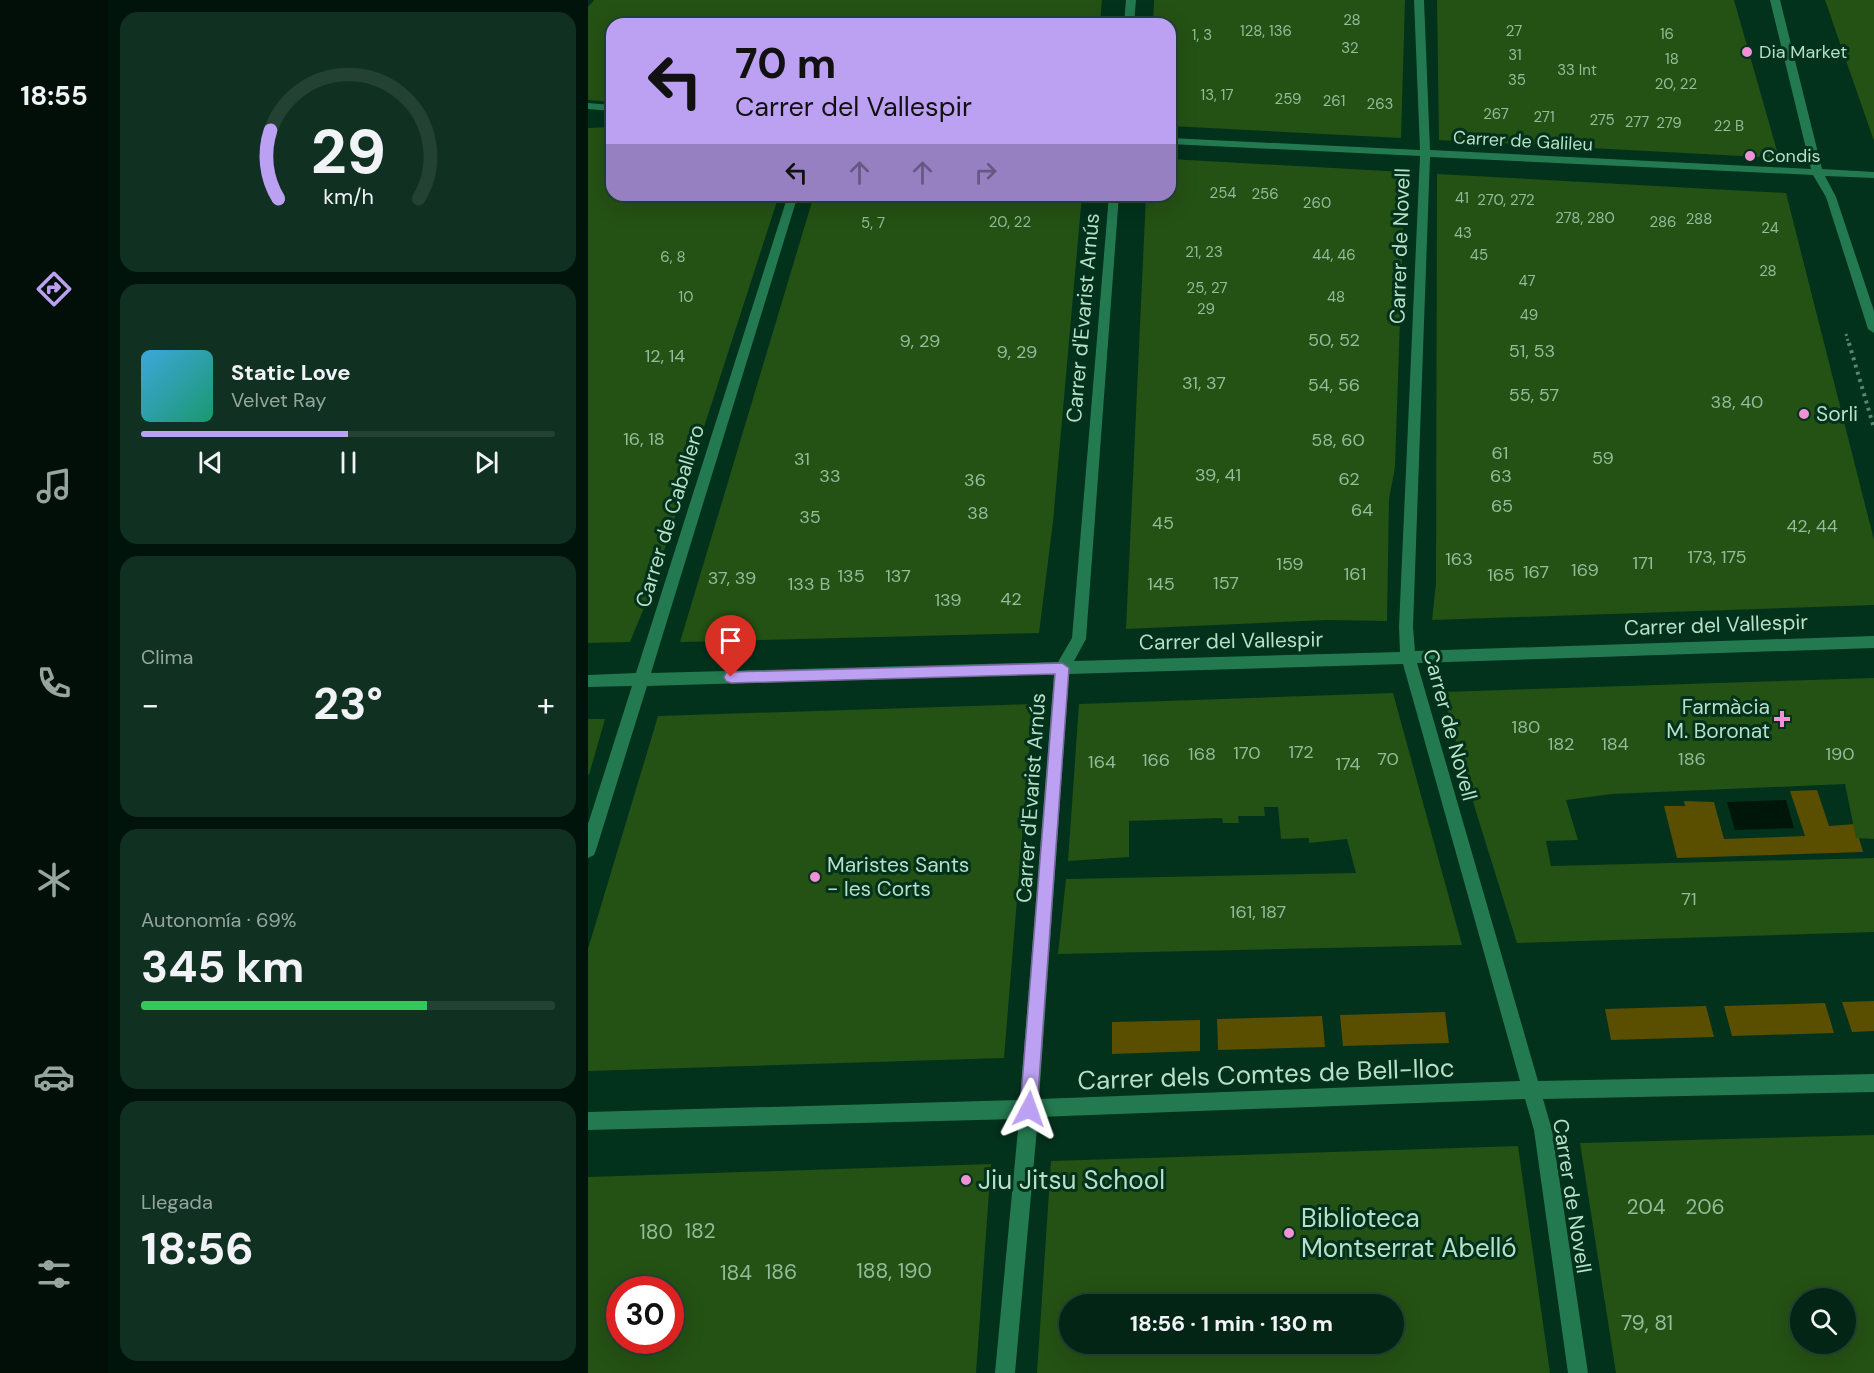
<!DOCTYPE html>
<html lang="es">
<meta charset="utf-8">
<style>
:root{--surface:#022515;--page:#103122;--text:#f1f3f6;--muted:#96a5a0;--line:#234234;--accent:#bca0f2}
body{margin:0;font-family:"DM Sans",sans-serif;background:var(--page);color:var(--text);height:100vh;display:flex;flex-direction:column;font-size:22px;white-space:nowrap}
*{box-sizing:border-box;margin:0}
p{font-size:20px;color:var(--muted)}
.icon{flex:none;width:33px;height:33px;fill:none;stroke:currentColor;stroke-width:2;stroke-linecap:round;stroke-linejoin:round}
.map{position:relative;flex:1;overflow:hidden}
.sheet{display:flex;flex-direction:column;gap:12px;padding:12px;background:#01140c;width:480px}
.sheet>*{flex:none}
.top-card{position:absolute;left:18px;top:18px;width:570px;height:183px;border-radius:18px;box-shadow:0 6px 24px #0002,0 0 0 2px var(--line);background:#bca0f2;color:#111;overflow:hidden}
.buttons{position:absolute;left:1202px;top:1288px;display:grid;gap:12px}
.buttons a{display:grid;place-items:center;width:66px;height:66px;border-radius:50%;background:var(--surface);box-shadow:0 6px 24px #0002,0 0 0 2px var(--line);font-size:30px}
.speed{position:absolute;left:18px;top:1276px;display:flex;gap:12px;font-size:30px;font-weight:700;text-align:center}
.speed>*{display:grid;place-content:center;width:78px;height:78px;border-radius:50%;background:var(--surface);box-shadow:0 6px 24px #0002,0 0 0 2px var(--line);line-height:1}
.speed .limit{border:9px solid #d22;background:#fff;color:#111}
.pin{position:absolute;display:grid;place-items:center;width:51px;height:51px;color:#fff;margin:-62px -26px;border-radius:50% 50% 50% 0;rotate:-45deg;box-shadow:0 0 6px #0007}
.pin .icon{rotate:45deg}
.me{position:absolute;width:66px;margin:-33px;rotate:4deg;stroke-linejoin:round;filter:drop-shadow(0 0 4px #0008)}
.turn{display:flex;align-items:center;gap:21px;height:126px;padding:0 30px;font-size:27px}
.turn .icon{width:78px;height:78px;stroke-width:2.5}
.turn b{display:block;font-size:42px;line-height:51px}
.lanes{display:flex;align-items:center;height:57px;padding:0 30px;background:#0003;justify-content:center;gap:30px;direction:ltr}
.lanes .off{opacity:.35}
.big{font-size:45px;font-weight:700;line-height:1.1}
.sheet .card{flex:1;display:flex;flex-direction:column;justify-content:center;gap:9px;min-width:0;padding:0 21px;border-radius:18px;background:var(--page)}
.sheet .dial{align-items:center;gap:0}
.dial svg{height:156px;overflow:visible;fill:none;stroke:var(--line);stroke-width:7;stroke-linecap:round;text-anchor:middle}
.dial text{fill:var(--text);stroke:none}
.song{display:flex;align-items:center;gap:18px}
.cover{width:72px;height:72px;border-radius:9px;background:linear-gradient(135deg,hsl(200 70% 55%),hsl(160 70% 35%))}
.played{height:6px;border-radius:3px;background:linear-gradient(90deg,var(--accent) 50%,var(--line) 50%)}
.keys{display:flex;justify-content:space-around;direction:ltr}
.heat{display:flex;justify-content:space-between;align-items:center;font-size:33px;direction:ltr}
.charge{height:9px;border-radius:4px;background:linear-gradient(90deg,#34c759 69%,var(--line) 0)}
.trip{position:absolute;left:471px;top:1294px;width:345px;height:60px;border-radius:30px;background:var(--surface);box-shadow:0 6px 24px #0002,0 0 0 2px var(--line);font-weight:700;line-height:60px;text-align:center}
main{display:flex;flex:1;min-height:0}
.tabs{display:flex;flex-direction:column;width:108px;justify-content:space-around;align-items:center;background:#010f08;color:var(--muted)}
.tabs .icon{width:42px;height:42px}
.tabs .on{color:var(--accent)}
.tabs b{font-size:27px;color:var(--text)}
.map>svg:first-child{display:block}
</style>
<main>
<nav class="tabs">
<b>18:55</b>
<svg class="icon on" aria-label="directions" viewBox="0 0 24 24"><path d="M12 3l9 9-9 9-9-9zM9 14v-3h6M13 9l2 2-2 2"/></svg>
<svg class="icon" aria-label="music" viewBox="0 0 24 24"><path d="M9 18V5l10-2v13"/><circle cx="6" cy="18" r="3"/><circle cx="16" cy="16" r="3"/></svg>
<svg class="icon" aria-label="phone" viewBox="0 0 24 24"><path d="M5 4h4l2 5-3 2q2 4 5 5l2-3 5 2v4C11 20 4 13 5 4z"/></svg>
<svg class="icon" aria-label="climate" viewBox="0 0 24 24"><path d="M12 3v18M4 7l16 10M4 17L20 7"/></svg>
<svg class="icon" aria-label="car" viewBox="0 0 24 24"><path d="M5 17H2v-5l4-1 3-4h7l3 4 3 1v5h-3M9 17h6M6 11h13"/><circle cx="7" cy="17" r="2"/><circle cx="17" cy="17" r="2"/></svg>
<svg class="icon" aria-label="filters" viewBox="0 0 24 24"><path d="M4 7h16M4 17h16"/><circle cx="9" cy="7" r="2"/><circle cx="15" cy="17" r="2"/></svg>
</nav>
<section class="sheet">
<div class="card dial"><svg viewBox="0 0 100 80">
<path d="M14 69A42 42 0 1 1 86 69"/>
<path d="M14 69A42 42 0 0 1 10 34" stroke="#bca0f2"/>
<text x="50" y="56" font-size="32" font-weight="700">29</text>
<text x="50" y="72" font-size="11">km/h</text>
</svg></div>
<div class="card">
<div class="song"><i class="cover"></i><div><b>Static Love</b><p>Velvet Ray</p></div></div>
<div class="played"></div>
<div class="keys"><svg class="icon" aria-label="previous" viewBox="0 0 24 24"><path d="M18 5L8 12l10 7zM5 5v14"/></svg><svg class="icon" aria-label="pause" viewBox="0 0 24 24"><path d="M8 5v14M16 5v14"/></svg><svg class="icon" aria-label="next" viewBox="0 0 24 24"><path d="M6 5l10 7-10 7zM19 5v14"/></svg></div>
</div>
<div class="card"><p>Clima</p>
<div class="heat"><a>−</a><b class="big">23°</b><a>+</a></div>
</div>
<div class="card"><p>Autonomía · 69%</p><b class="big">345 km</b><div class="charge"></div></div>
<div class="card"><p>Llegada</p><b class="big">18:56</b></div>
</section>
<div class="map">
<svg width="1286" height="1373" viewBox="0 0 1286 1373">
<rect width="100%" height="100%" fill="#02311c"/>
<path fill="#5a4e00" d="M1229,790L1241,826L1267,824L1275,852L1089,858L1076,806H1097L1096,801L1126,802L1136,839L1217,836L1202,791Z
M1286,1001V1031L1264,1032L1254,1002Z
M1237,1003L1246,1033L1144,1036L1136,1006Z
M1118,1006L1126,1037L1023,1040L1017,1009Z
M857,1012L861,1043L755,1046L752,1015Z
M734,1016L737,1047L630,1050L629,1019Z
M612,1020V1051L524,1054V1022Z"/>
<path fill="#001608" d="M1198,800L1206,828L1147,830L1139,802Z"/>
<path fill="#245114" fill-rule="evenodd" d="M6,0H514L512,24H24V102L0,100V7Z
M566,0H817L813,138L582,126V24H565Z
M849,0H1146L1191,158L851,140Z
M1237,0H1286V141Z
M24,127V195H191L63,591L42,642L0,643V128Z
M582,159L817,172L807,467L801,499L799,621L739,620L538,629L558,195H582Z
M849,174L1198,193L1286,540V605L844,620L848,583Z
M226,195H494L465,522L451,633L92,642Z
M1286,678V839L1268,838L1257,784L1024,794L978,800L990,840L958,841L963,866L1286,858V932L929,943L889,815L854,692Z
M805,693L874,945L470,954L478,879L768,873L759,839L721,843V838L693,839L690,807H676L677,816H650L651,823H635L634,818L541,821V857L480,861L491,704Z
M445,704L416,1058L0,1071V949L70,716Z
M0,719H17L1,775H0Z
M1286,1135V1373H1028L992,1143ZM1212,1299H1257V1344H1212Z
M930,1146L962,1373H449L463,1161ZM482,1305H806V1344H482Z
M403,1164L388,1373H0V1177ZM32,1290H82V1341H32Z"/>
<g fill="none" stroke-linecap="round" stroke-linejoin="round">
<path stroke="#59846d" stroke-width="3" stroke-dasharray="2 3" stroke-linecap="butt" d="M1258,334L1261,345"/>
<path stroke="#59846d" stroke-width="4" stroke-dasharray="3 4.5" stroke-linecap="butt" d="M1261,343L1286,428"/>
<path fill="#237950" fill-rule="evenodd" d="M538,0H548L546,24H536Z
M826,0H836L842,150L1223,169L1182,0H1192L1234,169L1286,172V178L1237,176L1248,197L1286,311V333L1280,329L1238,197L1225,175L842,157L825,627L827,651L1286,636V648L829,663L950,1081L1286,1074V1092L955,1099L964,1130L1000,1373H980L946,1130L937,1099L450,1117L427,1373H407L431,1119L0,1130V1112L432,1100L466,674L59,686L8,850L6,855L0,858V824L44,686L0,687V675L48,673L200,195H210L63,673L470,662L484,638L521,195H531L498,639L486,661L812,652L811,627L832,156L582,144V138L832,150ZM815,664L932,1081L451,1099L481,674Z
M0,103L24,105V111L0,109Z"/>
</g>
<path fill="#bca0f2" stroke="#7a689d" stroke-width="1.5" d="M474,663L481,668L449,1109L447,1115L441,1118L435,1115L432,1109L467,674L143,683L138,681L136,677L138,673L143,672Z"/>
<g fill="#f291d6" stroke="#02311c" stroke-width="2">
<circle cx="1159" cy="52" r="6"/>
<circle cx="1162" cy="156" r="6"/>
<circle cx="1216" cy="414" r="6"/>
<path d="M1191 710h6v6h6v6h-6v6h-6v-6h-6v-6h6z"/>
<circle cx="227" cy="877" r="6"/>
<circle cx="378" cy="1180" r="6"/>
<circle cx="701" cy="1233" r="6"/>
</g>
<g text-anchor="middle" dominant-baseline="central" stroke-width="6" stroke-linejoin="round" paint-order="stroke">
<g font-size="15" fill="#93bc9a">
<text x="764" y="20">28</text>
<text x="678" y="31">128, 136</text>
<text x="926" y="31">27</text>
<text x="1079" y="34">16</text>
<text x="614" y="35">1, 3</text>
<text x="762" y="48">32</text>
<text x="927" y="55">31</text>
<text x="1084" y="59">18</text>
<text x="989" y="70">33 Int</text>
<text x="929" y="80">35</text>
<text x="1088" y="84">20, 22</text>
<text x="629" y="95">13, 17</text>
<text x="700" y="99">259</text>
<text x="746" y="101">261</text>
<text x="792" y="104">263</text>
<text x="908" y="114">267</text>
<text x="956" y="117">271</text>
<text x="1014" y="120">275</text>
<text x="1049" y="122">277</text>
<text x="1081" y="123">279</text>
<text x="1141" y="126">22 B</text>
<text x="635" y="193">254</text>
<text x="677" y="194">256</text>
<text x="874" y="198">41</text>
<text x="918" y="200">270, 272</text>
<text x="729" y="203">260</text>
<text x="997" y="218">278, 280</text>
<text x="1111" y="219">288</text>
<text x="422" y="222">20, 22</text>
<text x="1075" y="222">286</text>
<text x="285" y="223">5, 7</text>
<text x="1182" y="228">24</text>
<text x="875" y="233">43</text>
<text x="616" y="252">21, 23</text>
<text x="746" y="255">44, 46</text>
<text x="891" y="255">45</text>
<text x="85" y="257">6, 8</text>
<text x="1180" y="271">28</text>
<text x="939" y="281">47</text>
<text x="619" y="288">25, 27</text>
<text x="98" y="297">10</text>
<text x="748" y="297">48</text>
<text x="618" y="309">29</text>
<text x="941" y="315">49</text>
</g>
<g font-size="18" fill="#b8dfc7" stroke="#02311c" text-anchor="start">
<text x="1171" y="52">Dia Market</text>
<text x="1174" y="156">Condis</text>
</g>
<g font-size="18" fill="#b8dfc7" stroke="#02311c">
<text transform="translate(935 141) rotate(3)">Carrer de Galileu</text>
</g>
<g font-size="18" fill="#93bc9a">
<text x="746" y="340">50, 52</text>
<text x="332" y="341">9, 29</text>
<text x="944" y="351">51, 53</text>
<text x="429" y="352">9, 29</text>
<text x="77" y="356">12, 14</text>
<text x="616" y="383">31, 37</text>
<text x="746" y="385">54, 56</text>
<text x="946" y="395">55, 57</text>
<text x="1149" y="402">38, 40</text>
<text x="56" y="439">16, 18</text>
<text x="750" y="440">58, 60</text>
<text x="912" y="453">61</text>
<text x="1015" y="458">59</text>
<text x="214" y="459">31</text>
<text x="630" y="475">39, 41</text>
<text x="242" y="476">33</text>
<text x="913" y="476">63</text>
<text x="761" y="479">62</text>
<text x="387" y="480">36</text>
<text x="914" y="506">65</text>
<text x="774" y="510">64</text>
<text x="390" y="513">38</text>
<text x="222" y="517">35</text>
<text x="575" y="523">45</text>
<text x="1224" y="526">42, 44</text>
<text x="1129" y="557">173, 175</text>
<text x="871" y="559">163</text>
<text x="1055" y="563">171</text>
<text x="702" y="564">159</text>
<text x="997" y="570">169</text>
<text x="948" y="572">167</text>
<text x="767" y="574">161</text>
<text x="913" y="575">165</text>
<text x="263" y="576">135</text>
<text x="310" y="576">137</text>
<text x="144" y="578">37, 39</text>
<text x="638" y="583">157</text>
<text x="221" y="584">133 B</text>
<text x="573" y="584">145</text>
<text x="423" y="599">42</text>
<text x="360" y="600">139</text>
<text x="938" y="727">180</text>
<text x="973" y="744">182</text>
<text x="1027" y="744">184</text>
<text x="713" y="752">172</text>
<text x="659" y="753">170</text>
<text x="614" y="754">168</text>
<text x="1252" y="754">190</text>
<text x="800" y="759">70</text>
<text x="1104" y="759">186</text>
<text x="568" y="760">166</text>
<text x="514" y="762">164</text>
<text x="760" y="764">174</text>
<text x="1101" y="899">71</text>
<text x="670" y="912">161, 187</text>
</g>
<g font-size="21" fill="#b8dfc7" stroke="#02311c">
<text transform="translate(812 246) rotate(-88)">Carrer de Novell</text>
<text transform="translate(495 318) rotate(-85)">Carrer d'Evarist Arnús</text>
<text transform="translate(82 516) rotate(-73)">Carrer de Caballero</text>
<text transform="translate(1128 625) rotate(-2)">Carrer del Vallespir</text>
<text transform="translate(643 641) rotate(-1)">Carrer del Vallespir</text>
<text transform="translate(862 725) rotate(75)">Carrer de Novell</text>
<text transform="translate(443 798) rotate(-86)">Carrer d'Evarist Arnús</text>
<text transform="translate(984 1196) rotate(81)">Carrer de Novell</text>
</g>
<g font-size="21" fill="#b8dfc7" stroke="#02311c" text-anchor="start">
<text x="1228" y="414">Sorli</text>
<text x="1182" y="707" text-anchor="end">Farmàcia<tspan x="1182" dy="24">M. Boronat</tspan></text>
<text x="239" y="865">Maristes Sants<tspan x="239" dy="24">- les Corts</tspan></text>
</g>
<g font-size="21" fill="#93bc9a">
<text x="1058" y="1207">204</text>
<text x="1117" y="1207">206</text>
<text x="112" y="1231">182</text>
<text x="68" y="1232">180</text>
<text x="306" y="1271">188, 190</text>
<text x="193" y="1272">186</text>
<text x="148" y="1273">184</text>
<text x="1059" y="1323">79, 81</text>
</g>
<g font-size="26" fill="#b8dfc7" stroke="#02311c">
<text transform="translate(678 1074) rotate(-2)">Carrer dels Comtes de Bell-lloc</text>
</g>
<g font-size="26" fill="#b8dfc7" stroke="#02311c" text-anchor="start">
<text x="390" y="1180">Jiu Jitsu School</text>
<text x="713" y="1218">Biblioteca<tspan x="713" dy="30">Montserrat Abelló</tspan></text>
</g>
</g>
</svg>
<div class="buttons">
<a><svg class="icon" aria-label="search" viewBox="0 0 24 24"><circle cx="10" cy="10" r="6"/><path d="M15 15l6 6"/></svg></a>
</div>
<div class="speed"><div class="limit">30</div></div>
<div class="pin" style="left:143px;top:677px;background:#d93025"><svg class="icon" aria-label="arrive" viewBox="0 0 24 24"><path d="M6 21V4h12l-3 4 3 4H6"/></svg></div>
<svg class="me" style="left:441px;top:1109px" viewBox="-20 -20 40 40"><path d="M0-17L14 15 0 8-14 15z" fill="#bca0f2" stroke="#fff" stroke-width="4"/></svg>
<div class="trip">18:56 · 1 min · 130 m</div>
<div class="top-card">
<div class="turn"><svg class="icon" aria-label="left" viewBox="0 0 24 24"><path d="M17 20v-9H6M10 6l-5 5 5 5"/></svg><div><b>70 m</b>Carrer del Vallespir</div></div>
<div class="lanes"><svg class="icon" aria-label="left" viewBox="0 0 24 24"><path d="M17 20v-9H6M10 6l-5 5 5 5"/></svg><svg class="icon off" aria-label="ahead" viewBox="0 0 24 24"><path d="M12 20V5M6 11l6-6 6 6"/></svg><svg class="icon off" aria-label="ahead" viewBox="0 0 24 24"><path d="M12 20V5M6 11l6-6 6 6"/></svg><svg class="icon off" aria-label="right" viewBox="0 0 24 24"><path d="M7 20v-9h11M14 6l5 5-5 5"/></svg></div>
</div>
</div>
</main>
